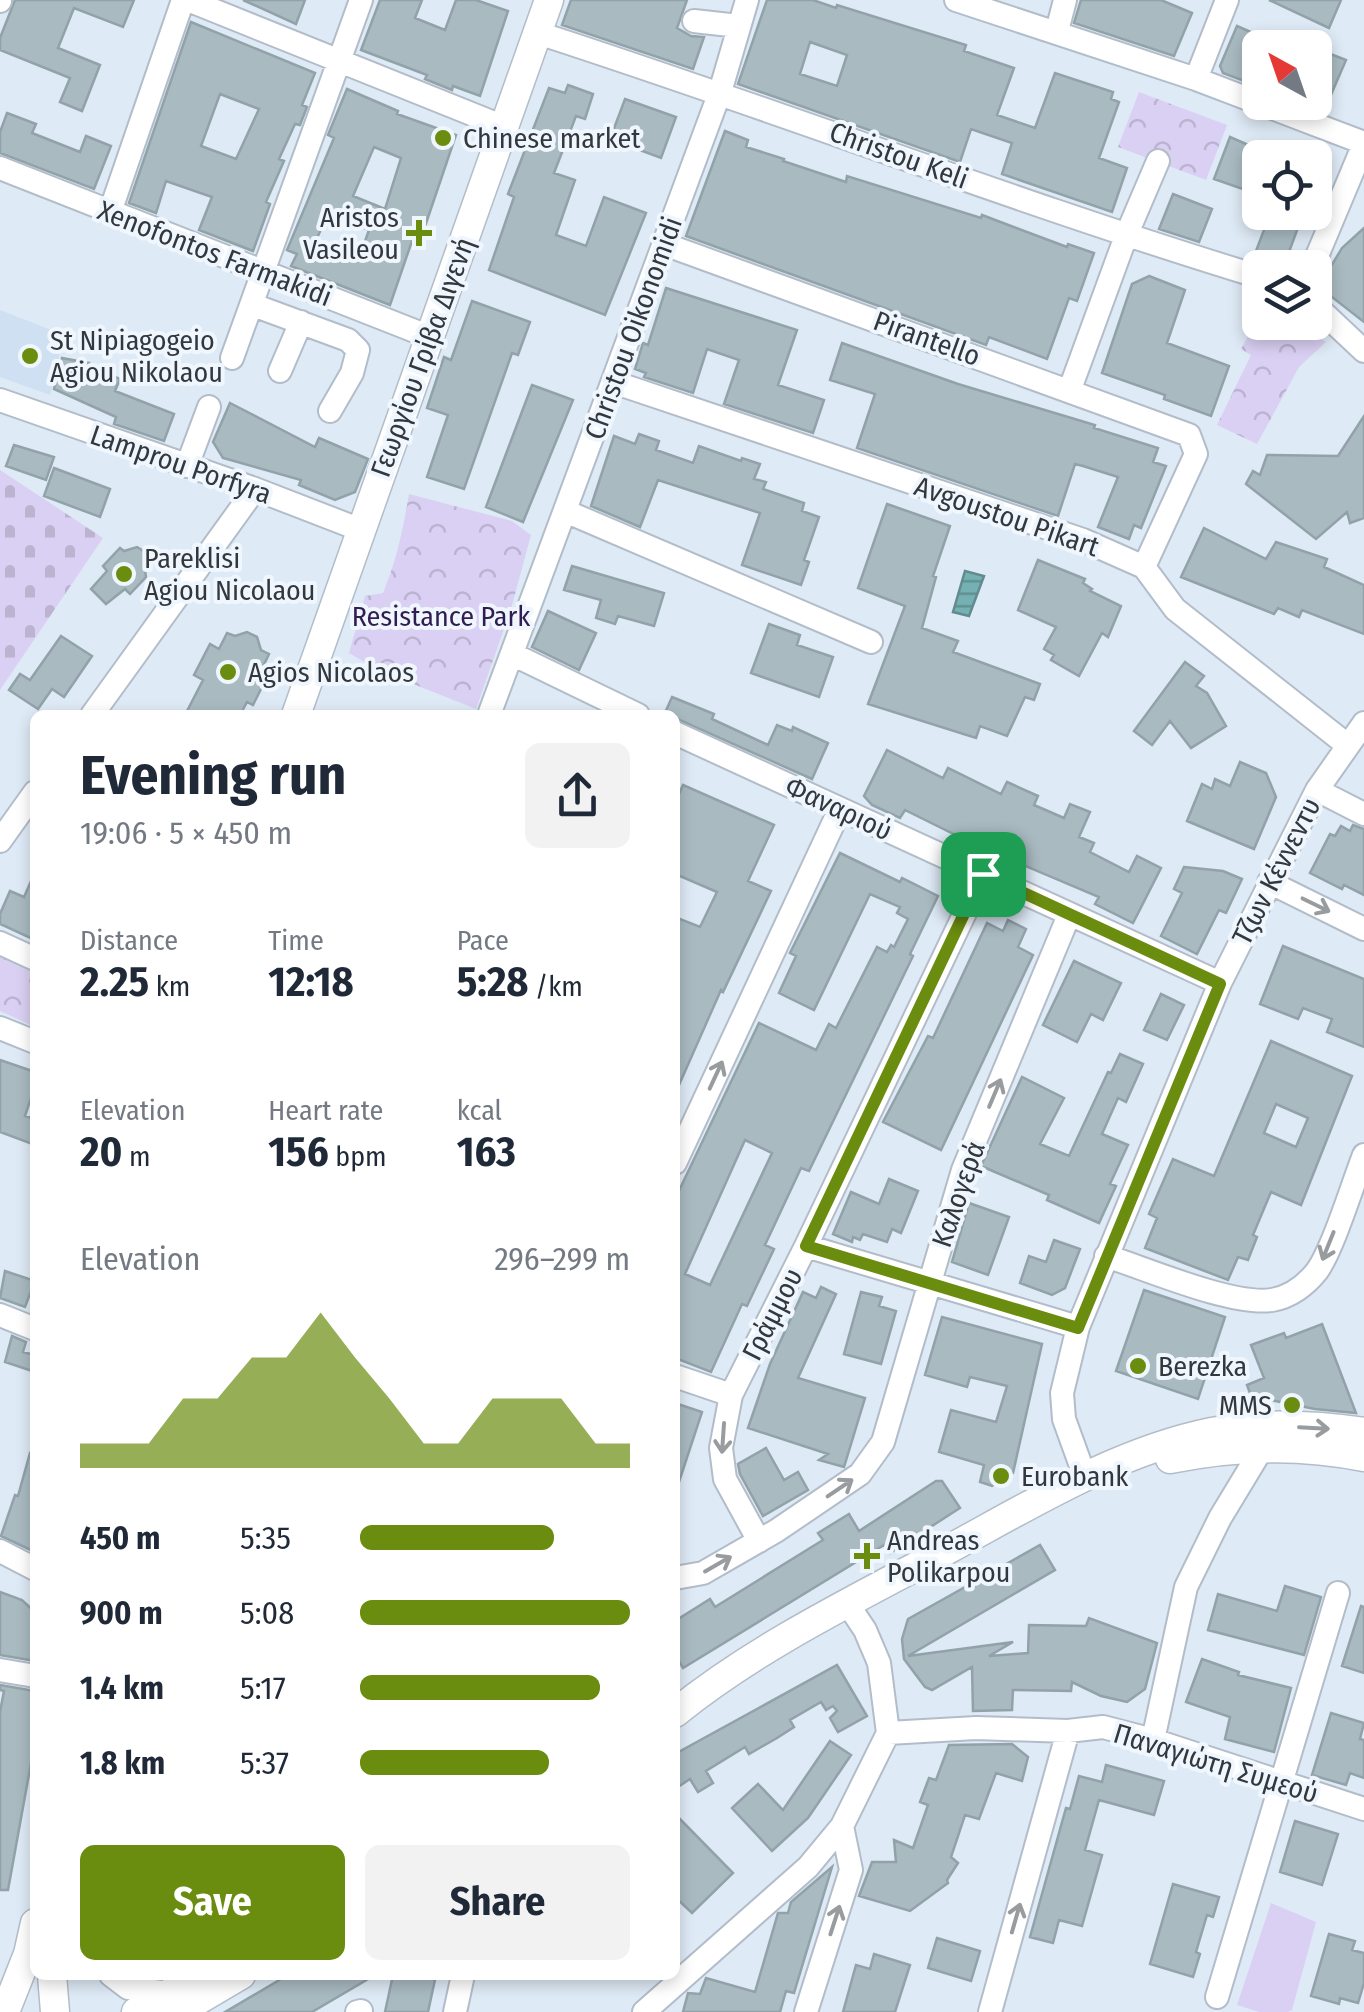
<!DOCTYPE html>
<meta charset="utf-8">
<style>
:root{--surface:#fff;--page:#f2f2f3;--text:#1f2937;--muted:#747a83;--accent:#6a8c0f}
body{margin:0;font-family:"Fira Sans Condensed",sans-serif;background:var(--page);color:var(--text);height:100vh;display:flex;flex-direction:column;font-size:38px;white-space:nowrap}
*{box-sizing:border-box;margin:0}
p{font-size:32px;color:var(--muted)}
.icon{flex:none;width:55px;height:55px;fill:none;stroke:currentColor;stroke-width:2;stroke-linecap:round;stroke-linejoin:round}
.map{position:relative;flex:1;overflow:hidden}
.side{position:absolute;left:30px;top:710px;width:650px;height:1270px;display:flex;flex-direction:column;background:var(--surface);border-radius:15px;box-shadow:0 5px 15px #0003}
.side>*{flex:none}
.needle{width:65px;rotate:320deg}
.tools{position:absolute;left:1242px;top:30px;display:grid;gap:20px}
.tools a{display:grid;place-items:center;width:90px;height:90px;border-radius:15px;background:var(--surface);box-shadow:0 5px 15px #0003;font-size:50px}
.pin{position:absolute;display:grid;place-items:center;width:85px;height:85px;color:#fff;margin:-42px;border-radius:20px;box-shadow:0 5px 15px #0006}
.round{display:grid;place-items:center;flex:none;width:105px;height:105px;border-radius:15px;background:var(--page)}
.head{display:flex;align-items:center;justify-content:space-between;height:170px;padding:0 50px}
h1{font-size:55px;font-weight:700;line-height:75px}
.metrics{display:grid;grid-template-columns:repeat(3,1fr);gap:15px;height:170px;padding:10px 50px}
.metrics div{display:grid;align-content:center}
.metrics b{font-size:42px;font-weight:700}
.metrics small{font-size:28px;font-weight:400}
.metrics p{font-size:28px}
.chart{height:280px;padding:20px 50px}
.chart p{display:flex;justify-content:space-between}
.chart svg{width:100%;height:180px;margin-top:10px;fill:var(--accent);opacity:.7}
.button{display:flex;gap:20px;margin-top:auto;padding:20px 50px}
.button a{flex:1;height:115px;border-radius:15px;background:var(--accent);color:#fff;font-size:40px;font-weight:700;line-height:115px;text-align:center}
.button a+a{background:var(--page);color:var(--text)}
ul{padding:0 50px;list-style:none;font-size:32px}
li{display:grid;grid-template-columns:160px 120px 1fr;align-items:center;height:75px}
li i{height:25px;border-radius:12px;background:var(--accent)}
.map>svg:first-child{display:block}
</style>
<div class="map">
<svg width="1364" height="2012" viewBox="0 0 1364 2012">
<defs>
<pattern id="cemetery-stones" width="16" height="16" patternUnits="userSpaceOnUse" patternTransform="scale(2.5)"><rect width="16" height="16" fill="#dad0f3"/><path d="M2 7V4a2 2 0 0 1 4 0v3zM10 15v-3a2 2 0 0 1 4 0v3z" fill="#bcb3d1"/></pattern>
<pattern id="park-crowns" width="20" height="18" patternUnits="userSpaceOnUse" patternTransform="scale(2.5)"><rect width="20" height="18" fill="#dad0f3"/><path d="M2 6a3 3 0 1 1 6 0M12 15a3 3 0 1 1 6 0" fill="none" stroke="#bcb3d1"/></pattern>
<pattern id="water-rules" width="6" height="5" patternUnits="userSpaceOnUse" patternTransform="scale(2.5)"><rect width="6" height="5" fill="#75b0b2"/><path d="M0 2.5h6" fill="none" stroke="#619092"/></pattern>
</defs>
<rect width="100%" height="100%" fill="#deeaf6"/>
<path fill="#cee0f2" d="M0,310l64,25 -14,60 -50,-18z"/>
<path fill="#dad0f3" d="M1271,1903l45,19 -24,88 -4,2h-29l-22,-7z"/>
<path fill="url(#cemetery-stones)" d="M0,470l103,68 -103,152z"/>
<path fill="url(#park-crowns)" d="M1139,92l88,33 -21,55 -88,-33z
M1260,315v7l38,1 28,19 -27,25 -42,77 -40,-19 34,-70 -10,-6z
M409,494l103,27 19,14 -20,74 -35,100 -98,-39 -29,-17 16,-57 18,-3c14,-34 20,-64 26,-99z
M0,953l35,15v59l-35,-16z"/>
<path fill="url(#water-rules)" stroke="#618c8f" stroke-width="2.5" d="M965,571l19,5 -15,40 -16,-4z"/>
<path fill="#a9bac1" stroke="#92a2a9" stroke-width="2.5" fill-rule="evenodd" d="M15,0h119l-11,27 -49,-19 -16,40 42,17 -18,46 -22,-9 10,-24 -70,-28v-12z
M243,0h62l-9,24z
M380,0h42l-7,18 30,12 11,-30h20l32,11 -28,85 -27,-10 -1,4 -27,-11 2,-4 -66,-25z
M571,0h116l-10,28 14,8 13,1 -11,32 -131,-44z
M767,0h46l23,8 1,-3 129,40 -2,6 50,17 -17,47 38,13 20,-55 58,19 -2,7 8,3 -20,56 28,10 -15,44 -110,-38 10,-31 -41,-14 -11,33 -222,-78zM810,42l37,13 -10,31 -37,-12z
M1081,0h80l31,13 -18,43 -100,-33z
M1269,0h72l-12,28z
M191,22l124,51 -13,32 5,2 -7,18 -5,-1 -16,35 5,2 -18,41 4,2 -17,47 -54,-21 13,-33 -46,-16 -10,32 -27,-10zM220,94l39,15 -23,50 -35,-13z
M1237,26l23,10v51l-37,-14 -3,-7z
M1315,48l31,12 -19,44 -12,-5z
M568,85l25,9 -8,25 -9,-3 -22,57 21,7 -19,55 30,11 18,-49 42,16 -41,102 -116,-45 25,-73 -6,-3 41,-106 16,5z
M347,89l51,22 -1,3 59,21 -37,109 -7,-3 -22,64 -99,-39 6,-12 -10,-4 47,-112 -6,-3zM374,147l27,11 -16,51 -32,-13zM328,213l41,17 -11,31 -43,-18z
M625,99l51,18 -15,41 -51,-19z
M7,113l29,11 -4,9 48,19 6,-16 25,10 -17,43 -94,-36v-21z
M725,131l23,9 -2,7 38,12 -1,2 63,21 1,-6 134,42 1,-3 85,32 1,-3 26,9 -17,48 -8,-3 -22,61 -58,-22 -3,8 -300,-109z
M1230,137l30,13v45l-46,-16z
M1173,194l39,15 -13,33 -40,-13z
M1270,214l29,11 -16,43h-12l-18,-9z
M1364,228v94l-41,-32 4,-17 15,-25z
M1149,276l36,14 -18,53 62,23 -18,50 -47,-17 1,-4 -63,-22 30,-89z
M666,288l131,42 -19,55 46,15 -11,33 -89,-29 15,-44 -32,-11 -14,44 -49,-16 2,-4 -11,-4 8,-26 5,2z
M472,301l58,21 -12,33 -6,-2 -48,136 -37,-12 21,-62 -21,-7 17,-51 7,3z
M842,343l116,41 137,41 -1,3 64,20 -5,14 13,4 -25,62 -7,-3 -5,14 -31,-12 20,-50 -35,-11 -8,-2 -17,52 -201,-68 18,-54 -45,-14z
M62,358l27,5 -1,3 32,13 -5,12 59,23 -10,27 -50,-17 2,-7 -62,-28z
M532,385l41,15 -50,122 -37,-15z
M230,403l85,44 4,-9 49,21 -13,33 -20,8 -36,-15 2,-5 -78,-22 -10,-16z
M1364,416v102l-14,5 -3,-11 -31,27 -70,-55 7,-13 7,4 7,-20 71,1z
M639,434l20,7 -3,9 37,13 6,-17 42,15 1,-3 18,6 -6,15 12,3 -3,7 41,14 -2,8 17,6 -15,43 5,2 -8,23 -59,-20 18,-52 -102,-33 -18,47 -49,-21 23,-70 21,8z
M14,445l40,12 -8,23 -40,-14z
M54,468l56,21 -10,28 -56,-21z
M887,504l63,22 -17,50 3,1 -14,51 36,13 -5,11 87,32 -6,16 -9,-3 -18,39 -27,-10 -4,12 -108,-34 37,-98 -47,-18z
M1204,528l62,31 10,-17 51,17 -3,8 40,18v49l-62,-24 -3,7 -21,-9 -4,6 -93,-37z
M137,547l10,6 2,7 -5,4 2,13 -16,17 -5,-5 -19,15 -15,-15 16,-18 -4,-5 17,-18 4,3z
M1038,560l47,19 -2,4 9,6 -2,2 31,15 -13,31 -6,-4 -23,43 -28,-16 3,-5 -10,-6 12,-22 -38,-17z
M572,566l92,27 -10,33 -36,-10 -3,8 -19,-6 5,-18 -37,-10z
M548,611l48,22 -17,37 -47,-23z
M769,624l31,11 -3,10 36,12 -14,40 -68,-24z
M247,632l10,5 4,13 8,4 -10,21 7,4 -13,26 -6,-3 -7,13h-55l18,-35 -9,-5 16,-31 9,5 8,-16 8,3z
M61,636l31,20 -28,41 -12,-8 -14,20 -29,-19 11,-16 10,6z
M1185,662l19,14 -8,10 11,7 19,33 -35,22 -21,-27 -18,24 -18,-14z
M672,697l42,17 -2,5 56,26 9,-20 15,6 1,-4 35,16 -16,36 -137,-61v-3h-11z
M887,750l56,28 5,-10 53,26 6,-12 31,14 -4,9 30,13 6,-14 20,8 -11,25 15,6 -4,9 39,20 8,-16 24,12 -28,55 -38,-19 4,-7 -121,-51 -73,-36 -5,8 -28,-13 -8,-9z
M1240,762l26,11 10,24 -22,52 -67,-28 15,-37 10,5 3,-10 15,7z
M683,785l91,40 -26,56 23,10 -48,101 -2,-2 -46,104v-177l25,10 17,-35 -42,-18v-82l4,2z
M1353,825l11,4v66l-20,-10 -2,4 -32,-16 20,-39 5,2 6,-10 9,5z
M840,853l60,29 2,-4 36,18 -28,58 3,2 -104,215 -8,-3 -36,77 9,4 -27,57 -5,-2 -31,68 -36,-14v-159l84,-176 57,27 13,-26 7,4 41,-81 10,5 4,-7 3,2 14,-28 -11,-6 3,-6 -30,-13 -56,116 -35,-17 17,-37 -6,-3zM745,1140l27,13 -62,132 -25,-11z
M1184,867l39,4 19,8 -16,34 -7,-3 -22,44 -36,-18 21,-43 -8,-4z
M35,872v68l-35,-16v-10l10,-23 14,6z
M1008,920l18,9 -8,18 15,8 -92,195 -58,-28 45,-86 5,2 54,-115 16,8z
M1283,946l81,33v68l-37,-15 5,-13 -29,-11 -5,11 -38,-15z
M1074,961l47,22 -18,37 -12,-6 -14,28 -34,-17z
M1161,994l23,11 -17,35 -23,-10z
M1271,1041l81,35 -51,129 -30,-13 -18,43 4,2 -9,23 -10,-3 -10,23 -83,-32 12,-30 -8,-4 24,-55 41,17zM1276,1104l32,14 -12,29 -32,-14z
M1120,1054l23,10 -17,38 -8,-4 -16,36 26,11 -18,39 6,2 -17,37 -52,-23 2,-5 -68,-29 41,-89 42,21 -24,46 29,12 39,-84 3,1z
M0,1060l35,12v14l-10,30 10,3v26l-35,-13z
M889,1179l29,12 -17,42 -9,-4 -5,13 -24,-8 -3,6 -7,-3 -1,5 -19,-8 18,-42 28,12z
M969,1203l40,14 -21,58 -36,-13z
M1054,1240l26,9 -15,39 -13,7 -32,-12 9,-27 17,6z
M5,1271l30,10 -10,26 -25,-9z
M821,1287l15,7 -38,84 67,20 -21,69 -25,-7 9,-6 -80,-26 22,-64 33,-72 13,6z
M1144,1290l81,27 -27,82 -82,-28z
M861,1292l21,5 -3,9 17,5 -15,53 -37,-10z
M942,1317l100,27 -29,129 -21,13 -12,-4 4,-17 -45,-13 12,-42 45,12 11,-36 -37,-9 -3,10 -42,-12z
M1322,1324l34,89 -41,-4 -64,-13 -4,-11 17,-7 -13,-33 33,-12 2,5z
M12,1336l14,6 -3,10 12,3v17l-30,-10z
M675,1403l27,9 -24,73 -3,-1z
M766,1448l18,32 14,-8 10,18 -45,26 -23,-42 -2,-10z
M30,1453l5,1v98l-34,-16 14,-41 3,1z
M936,1481h6l18,27 -70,45 -6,-8 -201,123 -8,-14v-33l35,-22 5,8 108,-67 -5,-7 31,-19 10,17z
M1040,1545l15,25 -147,86 105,-14 -24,14 39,-3 1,-28 57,1 3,-8 68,25 -12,46 -18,13 -26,-6 -29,-14 -1,9 -58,-1 -1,20 -39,1 -1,-44 -40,23 -7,-3 -21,-28 -2,-20 6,-20z
M1285,1586l36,11 -17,58 -96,-25 10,-36 59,17z
M0,1592l22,8 13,12v49l-35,-6z
M1361,1606l3,1v66l-22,-7z
M1202,1659l37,13 -1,3 53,13 -17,64 -49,-13 5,-22 -44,-15z
M837,1665l30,51 -29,16 -8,-14 7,-7 -4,-5 -7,4 -5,-8 -31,18 4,7 -17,11 -28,16 -4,-7 -39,24 7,12 -15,9 -8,-13 -15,10v-35z
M0,1685l35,6v50l-27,149h-8v-178l4,-21 -4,-1z
M1331,1713l33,10 -4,16 4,1v38l-14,-5 -4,12 -34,-10z
M830,1741l21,14 -43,63 -36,33 -40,-43 26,-24 25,26z
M1012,1744l16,13 -6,24 -26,-8 -17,46 -14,-4 -14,42 7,6 -11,17 1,3 -38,28 -51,-15 13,-34h24l-2,-22 19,8 15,-43 -8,-3 9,-24 7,2 13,-35z
M1106,1765l58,16 -10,34 -55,-15 -14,50 17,5 -20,71 -23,-6 -6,23 -23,-6 36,-129 4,1 9,-33 23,6z
M675,1814l58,59 -41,40 -17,-16z
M1295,1821l43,13 -16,51 -42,-13z
M832,1867l-38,126 -8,-2 -6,21h-97l5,-19 12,1 6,-16 49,14 23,-79h10l3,-11z
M1173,1884l46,13 -6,20 -6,-2 -11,37 4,2 -7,23 -43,-13z
M1329,1934l26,7 -3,9 12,3v30l-6,20 -18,-5 -1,6 -28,-8z
M937,1938l43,13 -9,30 -43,-13z
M874,1954l36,11 -15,47h-52l13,-47 14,4z
M288,1975h87l-63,37h-87z
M393,1975h43l-8,37h-43z"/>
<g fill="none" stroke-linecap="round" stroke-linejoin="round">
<defs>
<path id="minor" d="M188,0l316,127
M956,0l240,79 168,64
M0,1v-1
M694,21l45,5
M1057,31l8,-31
M538,33c242,78 479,170 722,244
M1196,79l31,-79
M0,168l430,169
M110,212l73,-212
M664,244l525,191 7,19 -52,113
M1312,268l52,-124
M253,305l95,35 10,10 -6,23 -22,38
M1315,305l49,46
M232,358l129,-358
M280,371l21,-49
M613,382l470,158 61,27 31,42 171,135
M1070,389l56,-153 32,-75
M0,400l255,89 106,41
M187,466l22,-59
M565,511l306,131
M512,654l126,61
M92,715l163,-226
M489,715l231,-623 27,-92
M675,733l545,250
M1317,790l47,24
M0,841l35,-49
M1269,882l95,47
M0,943l35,16
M0,1028l35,14
M675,1163l165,-354
M806,1246l272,81
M1106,1256c41,13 126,50 166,44 18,-3 34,-15 45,-29 16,-22 36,-88 47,-116
M0,1315l35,14
M675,1376l56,19
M1085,1477l-21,-58 -2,-26 16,-66 142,-344 97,-193 47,-67
M759,1541l-34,-62 -4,-31 10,-53 75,-149 177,-371
M0,1551l35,18
M675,1578l28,-5 73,-42 84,-57 23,-32 80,-272 106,-255
M0,1670l35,6
M888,1733l88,-5 92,3 35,-4 50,13 211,69
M1153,1740l33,-153 34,-69 43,-71
M111,1975l17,13 42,5
M1217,1997l121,-404
M357,2012l4,-1
M455,2012l8,-37
M644,2012l164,-145 34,-41 46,-93 -9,-70 -14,-33 -18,-27
M806,2012l45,-142 -9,-44
M990,2012l78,-281"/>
<path id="major" d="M296,715l253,-715
M1170,1459c64,-13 130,-15 194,-2
M675,1713c83,-67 181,-114 274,-164 83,-45 169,-98 263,-117 49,-10 103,-7 152,0
M52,1975l3,37
M5,2012l23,-58 7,-31
M136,2012l65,-37
M178,2012l63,-37"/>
</defs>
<use href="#minor" stroke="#b2bdc9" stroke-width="26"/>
<use href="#major" stroke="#b2bdc9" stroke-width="31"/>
<use href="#minor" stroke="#fff" stroke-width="22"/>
<use href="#major" stroke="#fff" stroke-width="28"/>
</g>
<defs><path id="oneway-shaft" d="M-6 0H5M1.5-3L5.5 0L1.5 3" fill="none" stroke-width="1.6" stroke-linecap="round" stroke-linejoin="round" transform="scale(2.5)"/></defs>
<g stroke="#999c9e">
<use href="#oneway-shaft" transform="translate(1316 905) rotate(26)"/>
<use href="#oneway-shaft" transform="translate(716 1075) rotate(-65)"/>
<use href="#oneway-shaft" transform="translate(995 1093) rotate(-67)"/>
<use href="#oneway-shaft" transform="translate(1328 1246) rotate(112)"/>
<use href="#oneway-shaft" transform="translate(1314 1428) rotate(3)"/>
<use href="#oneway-shaft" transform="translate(723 1438) rotate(94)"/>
<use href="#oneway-shaft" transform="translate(840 1488) rotate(-34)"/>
<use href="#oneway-shaft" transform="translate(718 1564) rotate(-30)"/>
<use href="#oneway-shaft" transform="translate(1016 1918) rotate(-74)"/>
<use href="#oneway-shaft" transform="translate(835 1920) rotate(-72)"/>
</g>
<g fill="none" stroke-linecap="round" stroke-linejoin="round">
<defs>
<path id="route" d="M983,874l237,110 -142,344 -272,-82z"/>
</defs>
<use href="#route" stroke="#fff" stroke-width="20"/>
<use href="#route" stroke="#6a8c0f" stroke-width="12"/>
</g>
<g fill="#6a8c0f" stroke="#eff6fe" stroke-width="4">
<circle cx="443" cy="138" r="10"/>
<path d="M414 218h10v10h10v10h-10v10h-10v-10h-10v-10h10z"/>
<circle cx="30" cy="356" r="10"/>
<circle cx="124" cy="574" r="10"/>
<circle cx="228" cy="672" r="10"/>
<circle cx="1138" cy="1366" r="10"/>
<circle cx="1292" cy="1405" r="10"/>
<circle cx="1001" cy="1476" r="10"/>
<path d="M862 1541h10v10h10v10h-10v10h-10v-10h-10v-10h10z"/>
</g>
<g text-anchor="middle" stroke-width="8" stroke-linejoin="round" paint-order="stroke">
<g font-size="28" fill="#33383d" stroke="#eff6fe" text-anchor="start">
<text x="463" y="148">Chinese market</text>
<text x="399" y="227" text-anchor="end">Aristos<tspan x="399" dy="32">Vasileou</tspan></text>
<text x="50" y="350">St Nipiagogeio<tspan x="50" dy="32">Agiou Nikolaou</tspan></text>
<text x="144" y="568">Pareklisi<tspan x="144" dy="32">Agiou Nicolaou</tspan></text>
<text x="248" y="682">Agios Nicolaos</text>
<text x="1158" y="1376">Berezka</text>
<text x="1272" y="1415" text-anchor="end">MMS</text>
<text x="1021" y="1486">Eurobank</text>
<text x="887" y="1550">Andreas<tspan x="887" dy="32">Polikarpou</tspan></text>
</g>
<g font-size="28" fill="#33383d" stroke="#eff6fe">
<text transform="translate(899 155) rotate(20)" y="10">Christou Keli</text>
<text transform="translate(215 253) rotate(21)" y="10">Xenofontos Farmakidi</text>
<text transform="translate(633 328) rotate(-70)" y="10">Christou Oikonomidi</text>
<text transform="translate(927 338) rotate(20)" y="10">Pirantello</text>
<text transform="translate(422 357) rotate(-70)" y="10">Γεωργίου Γρίβα Διγενή</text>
<text transform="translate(181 464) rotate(19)" y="10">Lamprou Porfyra</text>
<text transform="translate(1007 516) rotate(19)" y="10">Avgoustou Pikart</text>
<text transform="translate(839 808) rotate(25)" y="10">Φαναριού</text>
<text transform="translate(1276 871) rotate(-63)" y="10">Τζων Κέννεντυ</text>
<text transform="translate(958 1194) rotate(-71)" y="10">Καλογερά</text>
<text transform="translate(772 1314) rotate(-63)" y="10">Γράμμου</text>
<text transform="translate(1216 1763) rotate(17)" y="10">Παναγιώτη Συμεού</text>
</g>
<g font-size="28" fill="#311d51" stroke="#eff6fe">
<text x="441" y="626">Resistance Park</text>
</g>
</g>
</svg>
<div class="tools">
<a><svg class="needle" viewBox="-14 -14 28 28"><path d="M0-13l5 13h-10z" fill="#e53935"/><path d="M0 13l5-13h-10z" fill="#747a83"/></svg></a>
<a><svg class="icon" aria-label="locate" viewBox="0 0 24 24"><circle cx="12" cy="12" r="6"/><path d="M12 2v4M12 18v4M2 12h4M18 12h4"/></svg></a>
<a><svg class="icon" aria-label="layers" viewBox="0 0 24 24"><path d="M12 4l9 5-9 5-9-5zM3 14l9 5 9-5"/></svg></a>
</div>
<div class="pin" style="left:983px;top:874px;background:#1e9e55"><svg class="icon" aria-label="arrive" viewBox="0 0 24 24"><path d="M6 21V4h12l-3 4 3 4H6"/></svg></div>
<section class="side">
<div class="head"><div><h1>Evening run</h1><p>19:06 · 5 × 450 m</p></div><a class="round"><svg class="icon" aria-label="share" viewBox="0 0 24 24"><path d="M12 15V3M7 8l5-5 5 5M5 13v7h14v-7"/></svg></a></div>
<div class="metrics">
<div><p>Distance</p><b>2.25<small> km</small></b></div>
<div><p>Time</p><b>12:18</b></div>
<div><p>Pace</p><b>5:28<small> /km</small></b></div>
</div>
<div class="metrics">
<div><p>Elevation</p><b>20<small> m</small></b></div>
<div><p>Heart rate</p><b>156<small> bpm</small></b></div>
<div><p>kcal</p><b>163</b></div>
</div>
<div class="chart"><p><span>Elevation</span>296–299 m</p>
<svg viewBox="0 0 160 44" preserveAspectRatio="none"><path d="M0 44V38L10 38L20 38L30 27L40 27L50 17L60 17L70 6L80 17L90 27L100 38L110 38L120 27L130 27L140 27L150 38L160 38V44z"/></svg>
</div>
<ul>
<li><b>450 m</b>5:35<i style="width:72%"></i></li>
<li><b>900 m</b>5:08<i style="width:100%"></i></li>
<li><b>1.4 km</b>5:17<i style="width:89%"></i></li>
<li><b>1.8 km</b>5:37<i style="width:70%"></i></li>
</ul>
<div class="button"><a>Save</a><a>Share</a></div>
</section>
</div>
